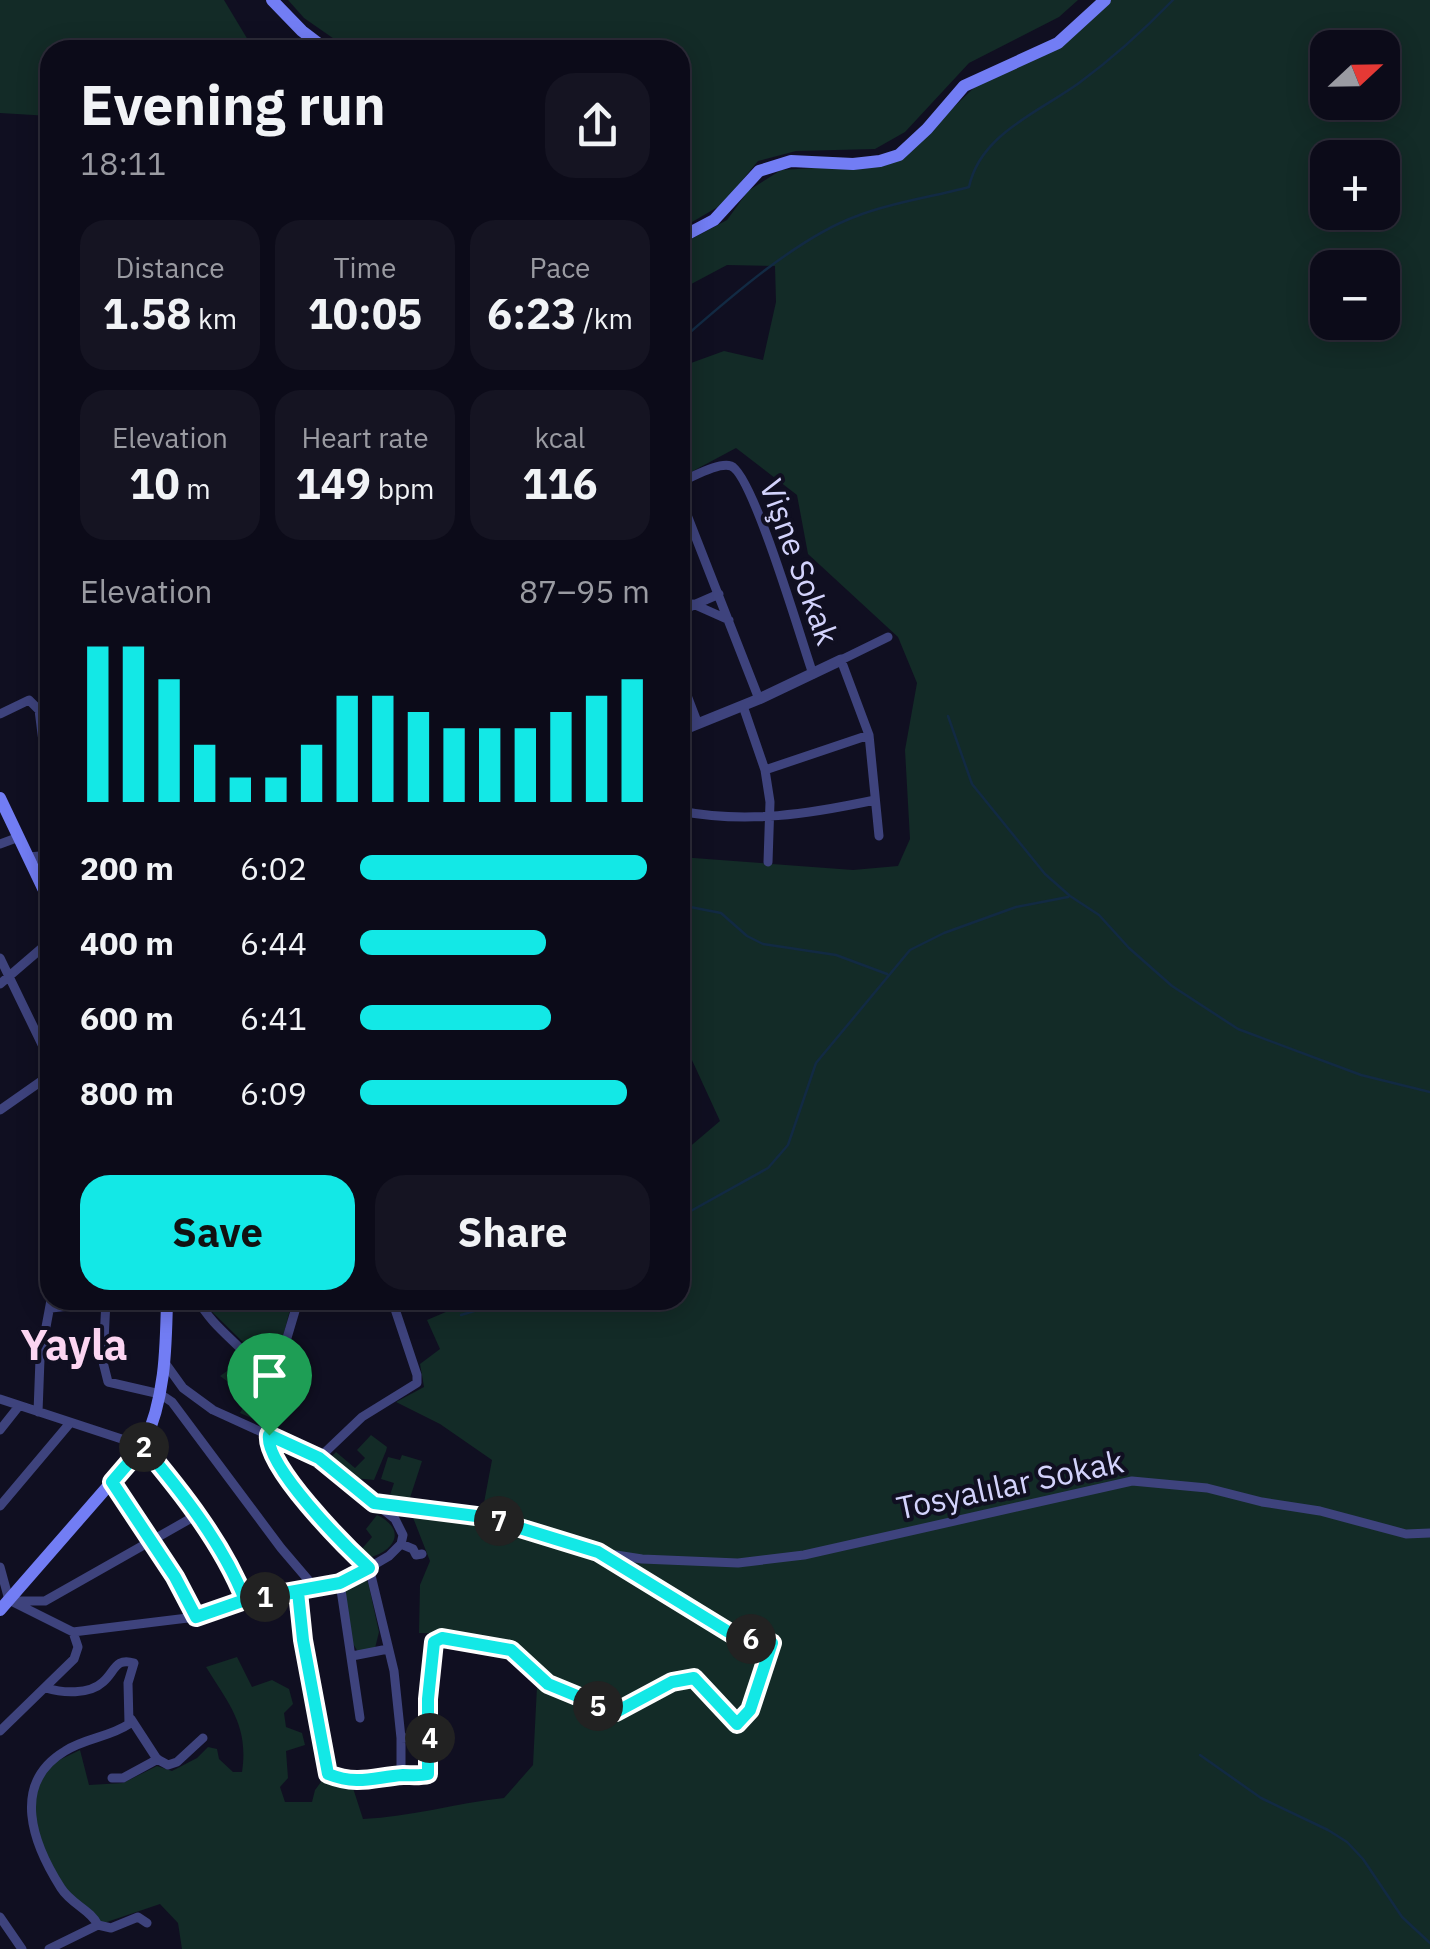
<!DOCTYPE html>
<meta charset="utf-8">
<style>
:root{--surface:#0c0b19;--page:#151422;--text:#f1f3f6;--muted:#9a9ba2;--line:#2c2b38;--accent:#13e8e6}
body{margin:0;font-family:"IBM Plex Sans",sans-serif;background:var(--page);color:var(--text);height:100vh;display:flex;flex-direction:column;font-size:38px;white-space:nowrap}
*{box-sizing:border-box;margin:0}
p{font-size:32px;color:var(--muted)}
.icon{flex:none;width:55px;height:55px;fill:none;stroke:currentColor;stroke-width:2;stroke-linecap:round;stroke-linejoin:round}
.map{position:relative;flex:1;overflow:hidden}
.panel{position:absolute;left:40px;top:40px;width:650px;height:1270px;display:flex;flex-direction:column;background:var(--surface);border-radius:30px;box-shadow:0 5px 25px #0003,0 0 0 2px var(--line)}
.panel>*{flex:none}
.needle{width:65px;rotate:68deg}
.buttons{position:absolute;left:1310px;top:30px;display:grid;gap:20px}
.buttons a{display:grid;place-items:center;width:90px;height:90px;border-radius:20px;background:var(--surface);box-shadow:0 5px 25px #0003,0 0 0 2px var(--line);font-size:50px}
.pin{position:absolute;display:grid;place-items:center;width:85px;height:85px;color:#fff;margin:-102px -42px;border-radius:50% 50% 50% 0;rotate:-45deg;box-shadow:0 0 10px #0007}
.pin .icon{rotate:45deg}
.km{position:absolute;width:50px;height:50px;margin:-25px;border-radius:50%;background:#222;color:#fff;font-size:28px;line-height:50px;text-align:center}
.round{display:grid;place-items:center;flex:none;width:105px;height:105px;border-radius:30px;background:var(--page)}
.overview{display:flex;align-items:center;justify-content:space-between;height:170px;padding:0 40px}
h1{font-size:55px;font-weight:700;line-height:75px}
.metrics{display:grid;grid-template-columns:repeat(3,1fr);gap:15px;height:170px;padding:10px 40px}
.metrics div{display:grid;align-content:center;border-radius:25px;background:var(--page);text-align:center}
.metrics b{font-size:42px;font-weight:700}
.metrics small{font-size:28px;font-weight:400}
.metrics p{font-size:28px}
.chart{height:280px;padding:20px 40px}
.chart p{display:flex;justify-content:space-between}
.chart svg{width:100%;height:180px;margin-top:10px;stroke:var(--accent);stroke-width:6}
.primary-button{display:flex;gap:20px;margin-top:auto;padding:20px 40px}
.primary-button a{flex:1;height:115px;border-radius:30px;background:var(--accent);color:#111;font-size:40px;font-weight:700;line-height:115px;text-align:center}
.primary-button a+a{background:var(--page);color:var(--text)}
ul{padding:0 40px;list-style:none;font-size:32px}
li{display:grid;grid-template-columns:160px 120px 1fr;align-items:center;height:75px}
li i{height:25px;border-radius:12px;background:var(--accent)}
.map>svg:first-child{display:block}
</style>
<div class="map">
<svg width="1430" height="1949" viewBox="0 0 1430 1949">
<rect width="100%" height="100%" fill="#100f21"/>
<path fill="#132b27" fill-rule="evenodd" d="M0,0h224l30,50h-204v66l-50,-3z
M288,0h790l-19,17 -90,46 -64,69 -30,17 -79,2 -38,10 -35,43 -43,25v-179h-330l-46,-32z
M1110,0h320v1949h-1248l-4,-26 -18,-19 -62,21 -38,-38 -29,-68 6,-38 14,-17 29,-14 9,35 34,-2 34,-17 15,5 25,-13 11,-11 9,2 2,10 14,13h9c7,-46 -13,-68 -36,-105l31,-10 15,30 20,-7 17,9 4,15 -9,9 2,14 16,6 3,12 -19,6 2,27 -8,9 5,15h27l3,-12 9,-12 28,7 11,34c47,-2 94,-16 141,-21l29,-33 5,-98c-35,-29 -74,-34 -119,-34l1,-48 10,-24 -18,-46 68,7 102,27 133,80 33,16 15,1 2,-10 -32,-12 -152,-85 -98,-31 9,-48 -52,-36 -44,-22 28,-15 -4,-23 20,-15 -13,-29 47,-20h206v-145l40,-34 -40,-87v-177l173,13 45,-4 12,-27 -5,-89 12,-67 -19,-46 -90,-83 -11,-59 -61,-47 -56,30v-111l44,-16 39,9 13,-58 -1,-36 -48,-1 -47,25v-45l47,-25 21,-29 33,-21 98,-6 27,-11 76,-73 89,-42zM1328,48h54v54h-54zM1328,158h54v54h-54zM1328,268h54v54h-54z
M229,1300h58l4,6 -12,46 -3,30h-4l-26,-37 -39,-38z
M244,1359l26,40 -1,23 -4,2 -25,-11 9,-16 -29,-21z
M371,1435l16,12 -1,4 -12,29 -20,-2 -23,-21 5,-5 19,16 10,-10 -8,-8z
M402,1455l20,6 -13,40 -19,-6 4,-12 -13,-4 7,-22 12,3z
M377,1515c31,15 17,37 -9,43l-8,-7 12,-14 -6,-8z
M364,1579l4,3 11,50 -4,16 -17,4 -6,-10 -7,-50 2,-4z"/>
<g fill="none" stroke-linecap="round" stroke-linejoin="round">
<path stroke="#122a43" stroke-width="2.5" d="M680,341c47,-41 118,-104 177,-125 35,-14 76,-19 112,-29 11,-53 70,-75 110,-104 34,-25 65,-53 94,-83
M948,716l24,68 73,90 25,22 29,19 30,33 43,38 66,43 123,46 69,17
M680,905l41,8 26,23 16,8 73,11 51,19
M680,1217l88,-49 20,-23 28,-82 94,-113 34,-17 72,-26 52,-10
M461,1315l50,-15
M1200,1755l61,43 67,32 19,12 16,17 39,58 28,26"/>
<path stroke="#3e437d" stroke-width="9" d="M680,482c13,-5 38,-20 51,-16 22,8 71,177 82,208
M680,497l79,202
M693,604l36,16
M680,611l39,-17
M680,677l18,47
M743,706l22,64 5,32 -2,60
M0,714l29,-14 10,10 11,87
M765,770l104,-35
M680,811c67,13 129,3 195,-11
M879,836l-10,-101 -28,-75 47,-23
M0,844l19,-7
M0,958l50,103
M0,984l50,-43
M680,1093l6,-6
M0,1110l50,-35
M48,1186l2,90
M106,1300l-3,62 5,20 52,12 12,8 109,146 35,41
M198,1300c17,33 58,53 72,88 11,27 -6,43 0,63l40,58 59,58 25,104 7,67v37c-25,6 -54,12 -75,-4l-23,-131 -5,-48
M51,1308l48,-5 4,-3
M0,1399l143,47 28,33 61,95 13,26
M276,1400l5,-42 14,-47
M38,1412l2,-53 11,-59
M0,1430l19,-24
M319,1458l43,-41 55,-34v-8l-25,-75
M112,1481l63,96 21,40
M374,1503l110,14 114,35 137,84 37,7 -22,67 -13,13 -44,-45 -21,4 -50,29 -7,1 -66,-28 -38,-34 -68,-12 -9,4 -7,57 3,38 -29,1
M0,1506l70,-83
M401,1544l12,5 3,6 6,-1
M603,1553l39,6 96,4 66,-8 328,-74 75,7 55,14 58,9 86,23 24,-1
M0,1567l9,33
M340,1583l20,135
M9,1600l64,32 123,-15 49,-17 71,-11 32,-9 41,-24 12,-12 2,-9 -8,-16 -76,-61 -106,-48 -30,-22 -18,-25
M18,1601h27l150,-85
M352,1656l36,-7
M46,1688c16,5 43,7 57,-6 12,-10 12,-25 31,-19l-6,20 1,41c-19,13 -44,14 -64,27 -55,33 -32,93 -4,137 10,16 30,22 37,37l-49,24
M131,1719l26,40 11,6 9,-3 26,-24
M0,1731l74,-72 4,-12 -5,-15
M401,1775h23l7,-4 -1,-34
M112,1778h11l35,-19
M0,1917l22,32
M98,1925l13,3 27,-11 9,6"/>
<path stroke="#3e437d" stroke-width="11" d="M680,731l79,-32 82,-39
M29,858l21,-2"/>
<path stroke="#727df4" stroke-width="12" d="M272,0l30,31 25,19
M680,238l34,-18 45,-49 32,-10 62,3 27,-3 19,-6 28,-26 37,-43 94,-43 47,-43
M0,798l50,105
M0,1610l143,-164c22,-46 23,-96 24,-146"/>
</g>
<g fill="none" stroke-linecap="round" stroke-linejoin="round">
<defs>
<path id="route" d="M269,1435c-5,30 76,111 100,133l-29,15 -95,17 -49,17 -21,-40 -63,-95 31,-36c38,45 80,98 102,154l53,-8 5,48 25,134c31,12 46,3 75,1 9,0 17,1 25,-1v-75l6,-57 8,-4 69,12 37,34 68,28 56,-30 22,-4 43,46 13,-14 22,-67 -37,-7 -137,-84 -114,-35 -110,-14 -55,-45 -50,-23"/>
</defs>
<use href="#route" stroke="#fff" stroke-width="20"/>
<use href="#route" stroke="#13e8e6" stroke-width="12"/>
</g>
<g text-anchor="middle" stroke-width="8" stroke-linejoin="round" paint-order="stroke">
<g font-size="32" fill="#d3d3fc" stroke="#100f21">
<text transform="translate(799 562) rotate(70)" y="11">Vişne Sokak</text>
<text transform="translate(1010 1485) rotate(-12)" y="11">Tosyalılar Sokak</text>
</g>
<g font-size="42" font-weight="bold" fill="#fcd5f2" stroke="#100f21">
<text x="74" y="1360">Yayla</text>
</g>
</g>
</svg>
<div class="buttons">
<a><svg class="needle" viewBox="-14 -14 28 28"><path d="M0-13l5 13h-10z" fill="#e53935"/><path d="M0 13l5-13h-10z" fill="#9a9ba2"/></svg></a>
<a>+</a>
<a>−</a>
</div>
<div class="pin" style="left:269px;top:1435px;background:#1e9e55"><svg class="icon" aria-label="arrive" viewBox="0 0 24 24"><path d="M6 21V4h12l-3 4 3 4H6"/></svg></div>
<b class="km" style="left:265px;top:1597px">1</b>
<b class="km" style="left:144px;top:1447px">2</b>
<b class="km" style="left:430px;top:1738px">4</b>
<b class="km" style="left:598px;top:1706px">5</b>
<b class="km" style="left:751px;top:1639px">6</b>
<b class="km" style="left:499px;top:1521px">7</b>
<section class="panel">
<div class="overview"><div><h1>Evening run</h1><p>18:11</p></div><a class="round"><svg class="icon" aria-label="share" viewBox="0 0 24 24"><path d="M12 15V3M7 8l5-5 5 5M5 13v7h14v-7"/></svg></a></div>
<div class="metrics">
<div><p>Distance</p><b>1.58<small> km</small></b></div>
<div><p>Time</p><b>10:05</b></div>
<div><p>Pace</p><b>6:23<small> /km</small></b></div>
</div>
<div class="metrics">
<div><p>Elevation</p><b>10<small> m</small></b></div>
<div><p>Heart rate</p><b>149<small> bpm</small></b></div>
<div><p>kcal</p><b>116</b></div>
</div>
<div class="chart"><p><span>Elevation</span>87–95 m</p>
<svg viewBox="0 0 160 44" preserveAspectRatio="none"><path d="M5 44V6M15 44V6M25 44V14M35 44V30M45 44V38M55 44V38M65 44V30M75 44V18M85 44V18M95 44V22M105 44V26M115 44V26M125 44V26M135 44V22M145 44V18M155 44V14"/></svg>
</div>
<ul>
<li><b>200 m</b>6:02<i style="width:99%"></i></li>
<li><b>400 m</b>6:44<i style="width:64%"></i></li>
<li><b>600 m</b>6:41<i style="width:66%"></i></li>
<li><b>800 m</b>6:09<i style="width:92%"></i></li>
</ul>
<div class="primary-button"><a>Save</a><a>Share</a></div>
</section>
</div>
